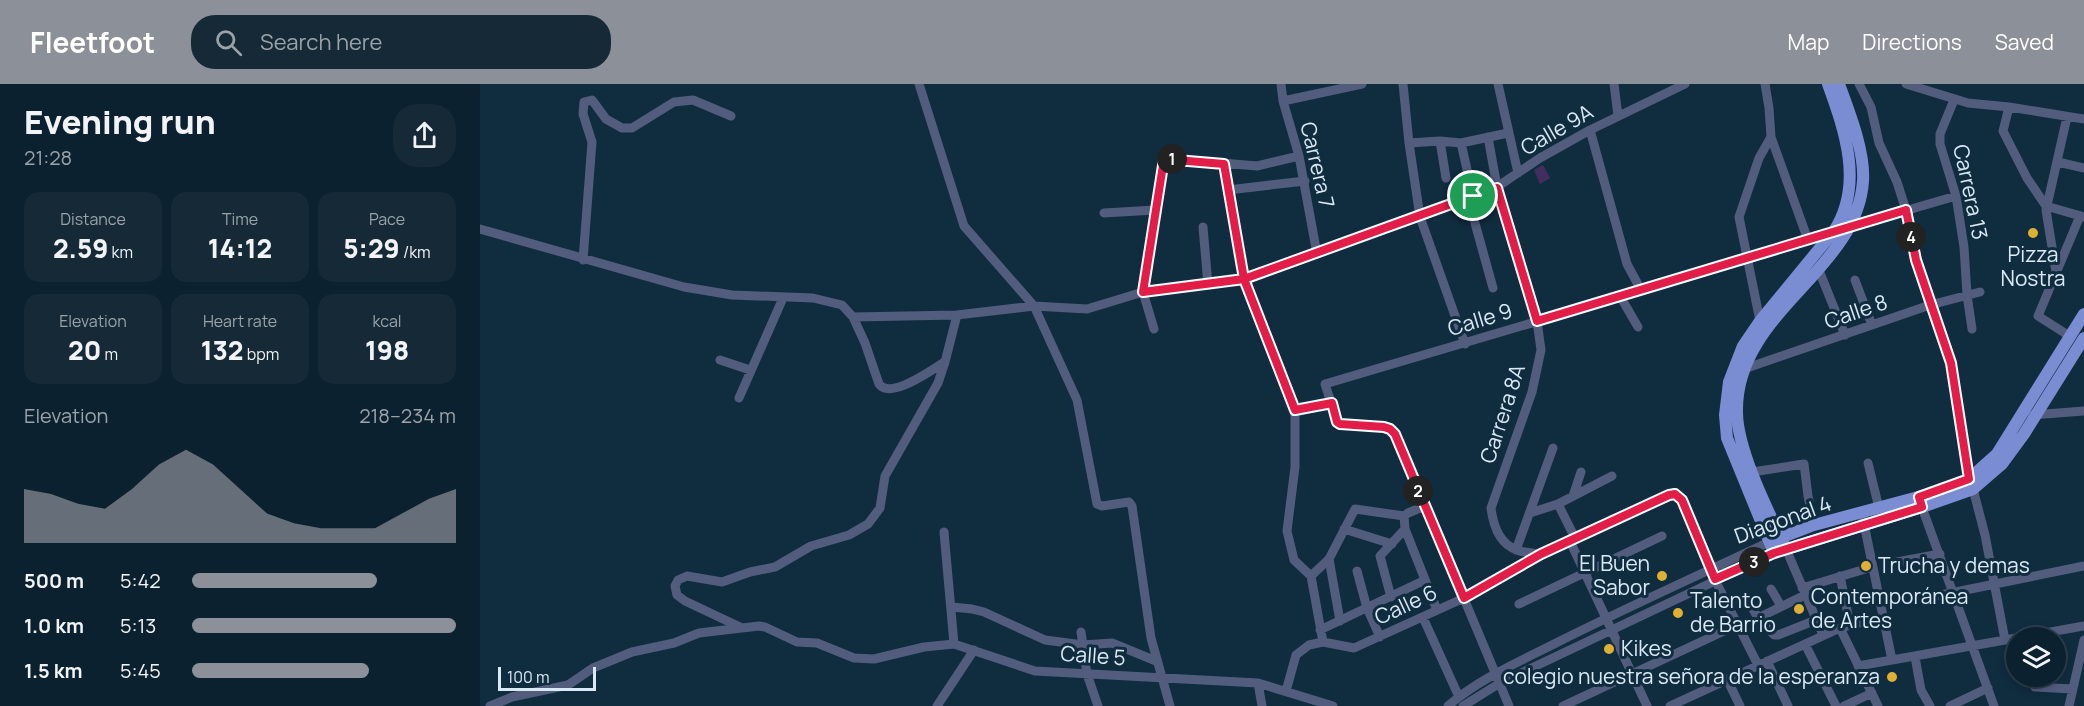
<!DOCTYPE html>
<meta charset="utf-8">
<style>
:root{--surface:#0c212f;--page:#152937;--text:#f1f3f6;--muted:#9aa3aa;--line:#2c3e4b;--accent:#8c9099}
body{margin:0;font-family:Manrope,sans-serif;background:var(--page);color:var(--text);height:100vh;display:flex;flex-direction:column;font-size:22px;white-space:nowrap}
*{box-sizing:border-box;margin:0}
p{font-size:20px;color:var(--muted)}
.icon{flex:none;width:33px;height:33px;fill:none;stroke:currentColor;stroke-width:2;stroke-linecap:round;stroke-linejoin:round}
.map{position:relative;flex:1;overflow:hidden}
.drawer{display:flex;flex-direction:column;background:var(--surface);width:480px}
.drawer>*{flex:none}
.buttons{position:absolute;left:1526px;top:543px;display:grid;gap:12px}
.buttons a{display:grid;place-items:center;width:60px;height:60px;border-radius:50%;background:var(--surface);box-shadow:0 3px 9px #0003,0 0 0 2px var(--line);font-size:30px}
.scale{position:absolute;left:18px;bottom:15px;width:98px;box-sizing:border-box;padding-left:6px;border:3px solid #d9e9f5;border-top:0;font-size:16px;line-height:21px;white-space:nowrap;color:#d9e9f5;-webkit-text-stroke:4px #102c3f;paint-order:stroke}
.pin{position:absolute;display:grid;place-items:center;width:51px;height:51px;color:#fff;margin:-26px;border:3px solid #fff;border-radius:50%;box-shadow:0 2px 6px #0007}
.km{position:absolute;width:30px;height:30px;margin:-15px;border-radius:50%;background:#222;color:#fff;font-size:16px;line-height:30px;text-align:center}
.round{display:grid;place-items:center;flex:none;width:63px;height:63px;border-radius:24px;background:var(--page)}
.head{display:flex;align-items:center;justify-content:space-between;height:102px;padding:0 24px}
h1{font-size:33px;font-weight:800;line-height:45px}
.figures{display:grid;grid-template-columns:repeat(3,1fr);gap:9px;height:102px;padding:6px 24px}
.figures div{display:grid;align-content:center;border-radius:15px;background:var(--page);text-align:center}
.figures b{font-size:26px;font-weight:800}
.figures small{font-size:16px;font-weight:400}
.figures p{font-size:16px}
.chart{height:168px;padding:12px 24px}
.chart p{display:flex;justify-content:space-between}
.chart svg{width:100%;height:108px;margin-top:6px;fill:var(--accent);opacity:.7}
ul{padding:0 24px;list-style:none;font-size:20px}
li{display:grid;grid-template-columns:96px 72px 1fr;align-items:center;height:45px}
li i{height:15px;border-radius:8px;background:var(--accent)}
header{display:flex;align-items:center;gap:36px;box-sizing:border-box;height:84px;padding:0 30px;background:var(--accent);color:#fff}
header strong{font-size:28px}
nav{display:flex;gap:33px;margin-inline-start:auto;font-size:21px}
.search{width:420px;height:54px;background:var(--page);display:flex;align-items:center;gap:15px;box-sizing:border-box;padding:0 21px;border-radius:24px;color:var(--muted);font-size:22px}
main{display:flex;flex:1;min-height:0}
.map>svg:first-child{display:block}
</style>
<header>
<strong>Fleetfoot</strong>
<div class="search"><svg class="icon" aria-label="search" viewBox="0 0 24 24"><circle cx="10" cy="10" r="6"/><path d="M15 15l6 6"/></svg>Search here</div>
<nav><a>Map</a><a>Directions</a><a>Saved</a></nav>
</header>
<main>
<section class="drawer">
<div class="head"><div><h1>Evening run</h1><p>21:28</p></div><a class="round"><svg class="icon" aria-label="share" viewBox="0 0 24 24"><path d="M12 15V3M7 8l5-5 5 5M5 13v7h14v-7"/></svg></a></div>
<div class="figures">
<div><p>Distance</p><b>2.59<small> km</small></b></div>
<div><p>Time</p><b>14:12</b></div>
<div><p>Pace</p><b>5:29<small> /km</small></b></div>
</div>
<div class="figures">
<div><p>Elevation</p><b>20<small> m</small></b></div>
<div><p>Heart rate</p><b>132<small> bpm</small></b></div>
<div><p>kcal</p><b>198</b></div>
</div>
<div class="chart"><p><span>Elevation</span>218–234 m</p>
<svg viewBox="0 0 160 44" preserveAspectRatio="none"><path d="M0 44V22L10 24L20 28L30 30L40 22L50 12L60 6L70 12L80 22L90 32L100 36L110 38L120 38L130 38L140 32L150 26L160 22V44z"/></svg>
</div>
<ul>
<li><b>500 m</b>5:42<i style="width:70%"></i></li>
<li><b>1.0 km</b>5:13<i style="width:100%"></i></li>
<li><b>1.5 km</b>5:45<i style="width:67%"></i></li>
</ul>
</section>
<div class="map">
<svg width="1604" height="622" viewBox="0 0 1604 622">
<defs>
<pattern id="park-tufts" width="24" height="20" patternUnits="userSpaceOnUse" patternTransform="scale(1.5)"><rect width="24" height="20" fill="#432d5f"/><path d="M3 7l-1-3M5 7V3M7 7l1-3M15 17l-1-3M17 17v-4M19 17l1-3" fill="none" stroke="#5e4b77"/></pattern>
</defs>
<rect width="100%" height="100%" fill="#102c3f"/>
<path fill="url(#park-tufts)" d="M1063,81l7,13 -10,6 -6,-14z"/>
<g fill="none" stroke-linecap="round" stroke-linejoin="round">
<path stroke="#525c7d" stroke-width="9" d="M439,0l45,142 70,80 43,94 20,104 5,2 27,-4 3,4 19,132 19,68
M801,0l2,17 16,55 18,98
M923,0l6,59 11,74 45,127
M1018,0l20,89
M1134,0l4,32
M1379,0l12,23 8,36 18,39 9,28 10,50 35,103 18,116
M1426,0l62,19 41,4 75,12
M1474,16l-14,34v10l16,52 8,51 3,48 5,34
M803,17l79,-17
M1529,23l-6,24 24,47 19,28
M1110,46l37,134 14,26
M1008,53l9,50 40,134 4,29 -9,42 -41,116c2,16 8,36 26,42 7,3 16,3 24,4
M1291,53l37,103
M960,57l6,37
M929,59l31,-2 21,2 47,-10
M981,59l12,53
M1578,78l26,6
M744,80l20,115 51,131v57l-8,64 7,29 17,16
M748,106l77,-9
M988,114l25,90
M1566,122l38,11
M624,129l51,-3
M723,143l5,58
M1366,144l110,-32
M0,145l204,58 48,8 81,3 29,7 11,12 12,26 14,41c12,16 52,-14 66,-22l12,-47 77,-9 53,3 56,-17 101,-13 253,-92 43,-29 50,-28 95,-46
M103,176l9,-118 -9,-28 1,-12 8,-2 14,19 16,9h10l42,-26 19,-2 38,16
M1338,184l27,67
M1576,188l-10,-62 21,-93
M1375,196l17,45
M1140,212l18,31
M373,233l104,-2
M1280,237l-21,-104 20,-59 12,-21 -2,-29 -4,-24
M674,245l-11,-37 21,-134 93,8 42,-10
M1591,253l-33,-21 42,-100
M240,276l30,10
M1264,285l186,-64 50,-13
M259,314l44,-100
M815,326l37,-7
M1552,331l52,-4
M1388,379l11,45
M1272,388l52,-8 4,32 6,29
M1493,405l12,46 20,105
M1093,412l8,-24
M1440,418l74,204
M1078,420l17,34
M1050,429l28,-9 54,-28
M924,432l1,13 32,81
M924,432l4,-3 17,-7
M1383,435l29,141
M864,445l48,15
M464,448l10,112
M1090,457l77,165
M1306,465l37,86
M1036,466l37,-102
M849,475l11,62
M1417,478l43,-8
M877,487l10,37 13,29
M1360,492l10,48
M1322,504l70,-21
M1291,505l10,17
M911,513l-11,-41 25,-27
M1446,514l158,-32
M1039,520l143,-68
M472,523l20,2 12,3 61,28 38,5 29,-2 44,18
M1272,523l6,11 16,17h4l38,-15
M1278,534l47,-23
M945,538l34,75
M260,543l-55,-26 -8,-6 -2,-9 3,-6 9,-4 35,6 28,-10 25,-5 36,-21 38,-11 19,-11 12,-16 5,-32 53,-93 7,-21
M1360,544l38,78
M840,546l105,-50
M601,548l6,42 11,32
M843,558l-12,-66 18,-17 26,-50 49,7
M1325,560l31,62
M1435,573l6,33 9,16
M1287,577l21,45
M1378,582l226,-40
M1555,592v11l38,2
M1247,595l13,27
M778,599l4,23
M806,607l10,-36 13,-10 14,-3 31,6 110,-50 77,-44 128,-59 6,-1 7,6 28,70 48,95
M10,622l22,-9 56,-12 25,-17 39,-16 42,-9 25,-10 60,-7 6,1 32,15 20,1 37,15 20,1 50,-12 30,-3 81,27 223,12 75,23
M457,622l37,-56
M968,622c32,-28 73,-45 110,-64 70,-35 141,-67 211,-100
M983,622l37,-23 274,-130
M1029,622l-114,-272 -4,-5 -7,-2 -44,-2 -5,-10 -10,-31 376,-111 132,-42
M1083,622l174,-81
M1190,622l170,-78 43,-11
M1364,622l28,-13
M1470,622l38,-18
M1589,622l15,-66"/>
<path stroke="#7a8dd2" stroke-width="12" d="M1348,0c17,47 36,101 6,147l-74,90 -17,25 -14,36 -4,33 2,23 47,115 148,-46 51,-18 29,-25 22,-30 60,-96
M1294,456l40,-15 123,-33 32,-13 28,-25 87,-140
M1306,465c-17,-36 -49,-99 -49,-137 -2,-100 120,-140 126,-231 2,-30 -14,-69 -24,-97"/>
</g>
<g fill="none" stroke-linecap="round" stroke-linejoin="round">
<defs>
<path id="route" d="M993,112l-229,83 -101,13 21,-133 60,5 20,115 51,131 37,-7 5,19 3,2 44,3 6,2 5,5 69,164 77,-44 128,-59 6,-1 7,6 33,79 59,-26 148,-46 -3,-10 50,-18 -18,-116 -35,-103 -10,-50 -369,111 -40,-133 -24,8"/>
</defs>
<use href="#route" stroke="#fff" stroke-width="12"/>
<use href="#route" stroke="#e11d48" stroke-width="8"/>
</g>
<g fill="#deb133" stroke="#102c3f" stroke-width="2">
<circle cx="1553" cy="149" r="6"/>
<circle cx="1386" cy="482" r="6"/>
<circle cx="1182" cy="492" r="6"/>
<circle cx="1319" cy="525" r="6"/>
<circle cx="1198" cy="529" r="6"/>
<circle cx="1129" cy="565" r="6"/>
<circle cx="1412" cy="593" r="6"/>
</g>
<g text-anchor="middle" stroke-width="6" stroke-linejoin="round" paint-order="stroke">
<g font-size="21" fill="#d9e9f5" stroke="#102c3f">
<text transform="translate(1077 46) rotate(-30)" y="7">Calle 9A</text>
<text transform="translate(837 81) rotate(77)" y="7">Carrera 7</text>
<text transform="translate(1490 108) rotate(78)" y="7">Carrera 13</text>
<text transform="translate(1376 228) rotate(-19)" y="7">Calle 8</text>
<text transform="translate(1000 236) rotate(-17)" y="7">Calle 9</text>
<text transform="translate(1023 330) rotate(-72)" y="7">Carrera 8A</text>
<text transform="translate(1303 436) rotate(-20)" y="7">Diagonal 4</text>
<text transform="translate(926 521) rotate(-25)" y="7">Calle 6</text>
<text transform="translate(613 572) rotate(4)" y="7">Calle 5</text>
</g>
<g font-size="21" fill="#d9e9f5" stroke="#102c3f" text-anchor="start">
<text x="1553" y="178" text-anchor="middle">Pizza<tspan x="1553" dy="24">Nostra</tspan></text>
<text x="1170" y="487" text-anchor="end">El Buen<tspan x="1170" dy="24">Sabor</tspan></text>
<text x="1398" y="489">Trucha y demas</text>
<text x="1331" y="520">Contemporánea<tspan x="1331" dy="24">de Artes</tspan></text>
<text x="1210" y="524">Talento<tspan x="1210" dy="24">de Barrio</tspan></text>
<text x="1141" y="572">Kikes</text>
<text x="1400" y="600" text-anchor="end">colegio nuestra señora de la esperanza</text>
</g>
</g>
</svg>
<div class="buttons">
<a><svg class="icon" aria-label="layers" viewBox="0 0 24 24"><path d="M12 4l9 5-9 5-9-5zM3 14l9 5 9-5"/></svg></a>
</div>
<div class="scale">100 m</div>
<div class="pin" style="left:993px;top:112px;background:#1e9e55"><svg class="icon" aria-label="arrive" viewBox="0 0 24 24"><path d="M6 21V4h12l-3 4 3 4H6"/></svg></div>
<b class="km" style="left:692px;top:75px">1</b>
<b class="km" style="left:938px;top:407px">2</b>
<b class="km" style="left:1274px;top:478px">3</b>
<b class="km" style="left:1431px;top:153px">4</b>
</div>
</main>
